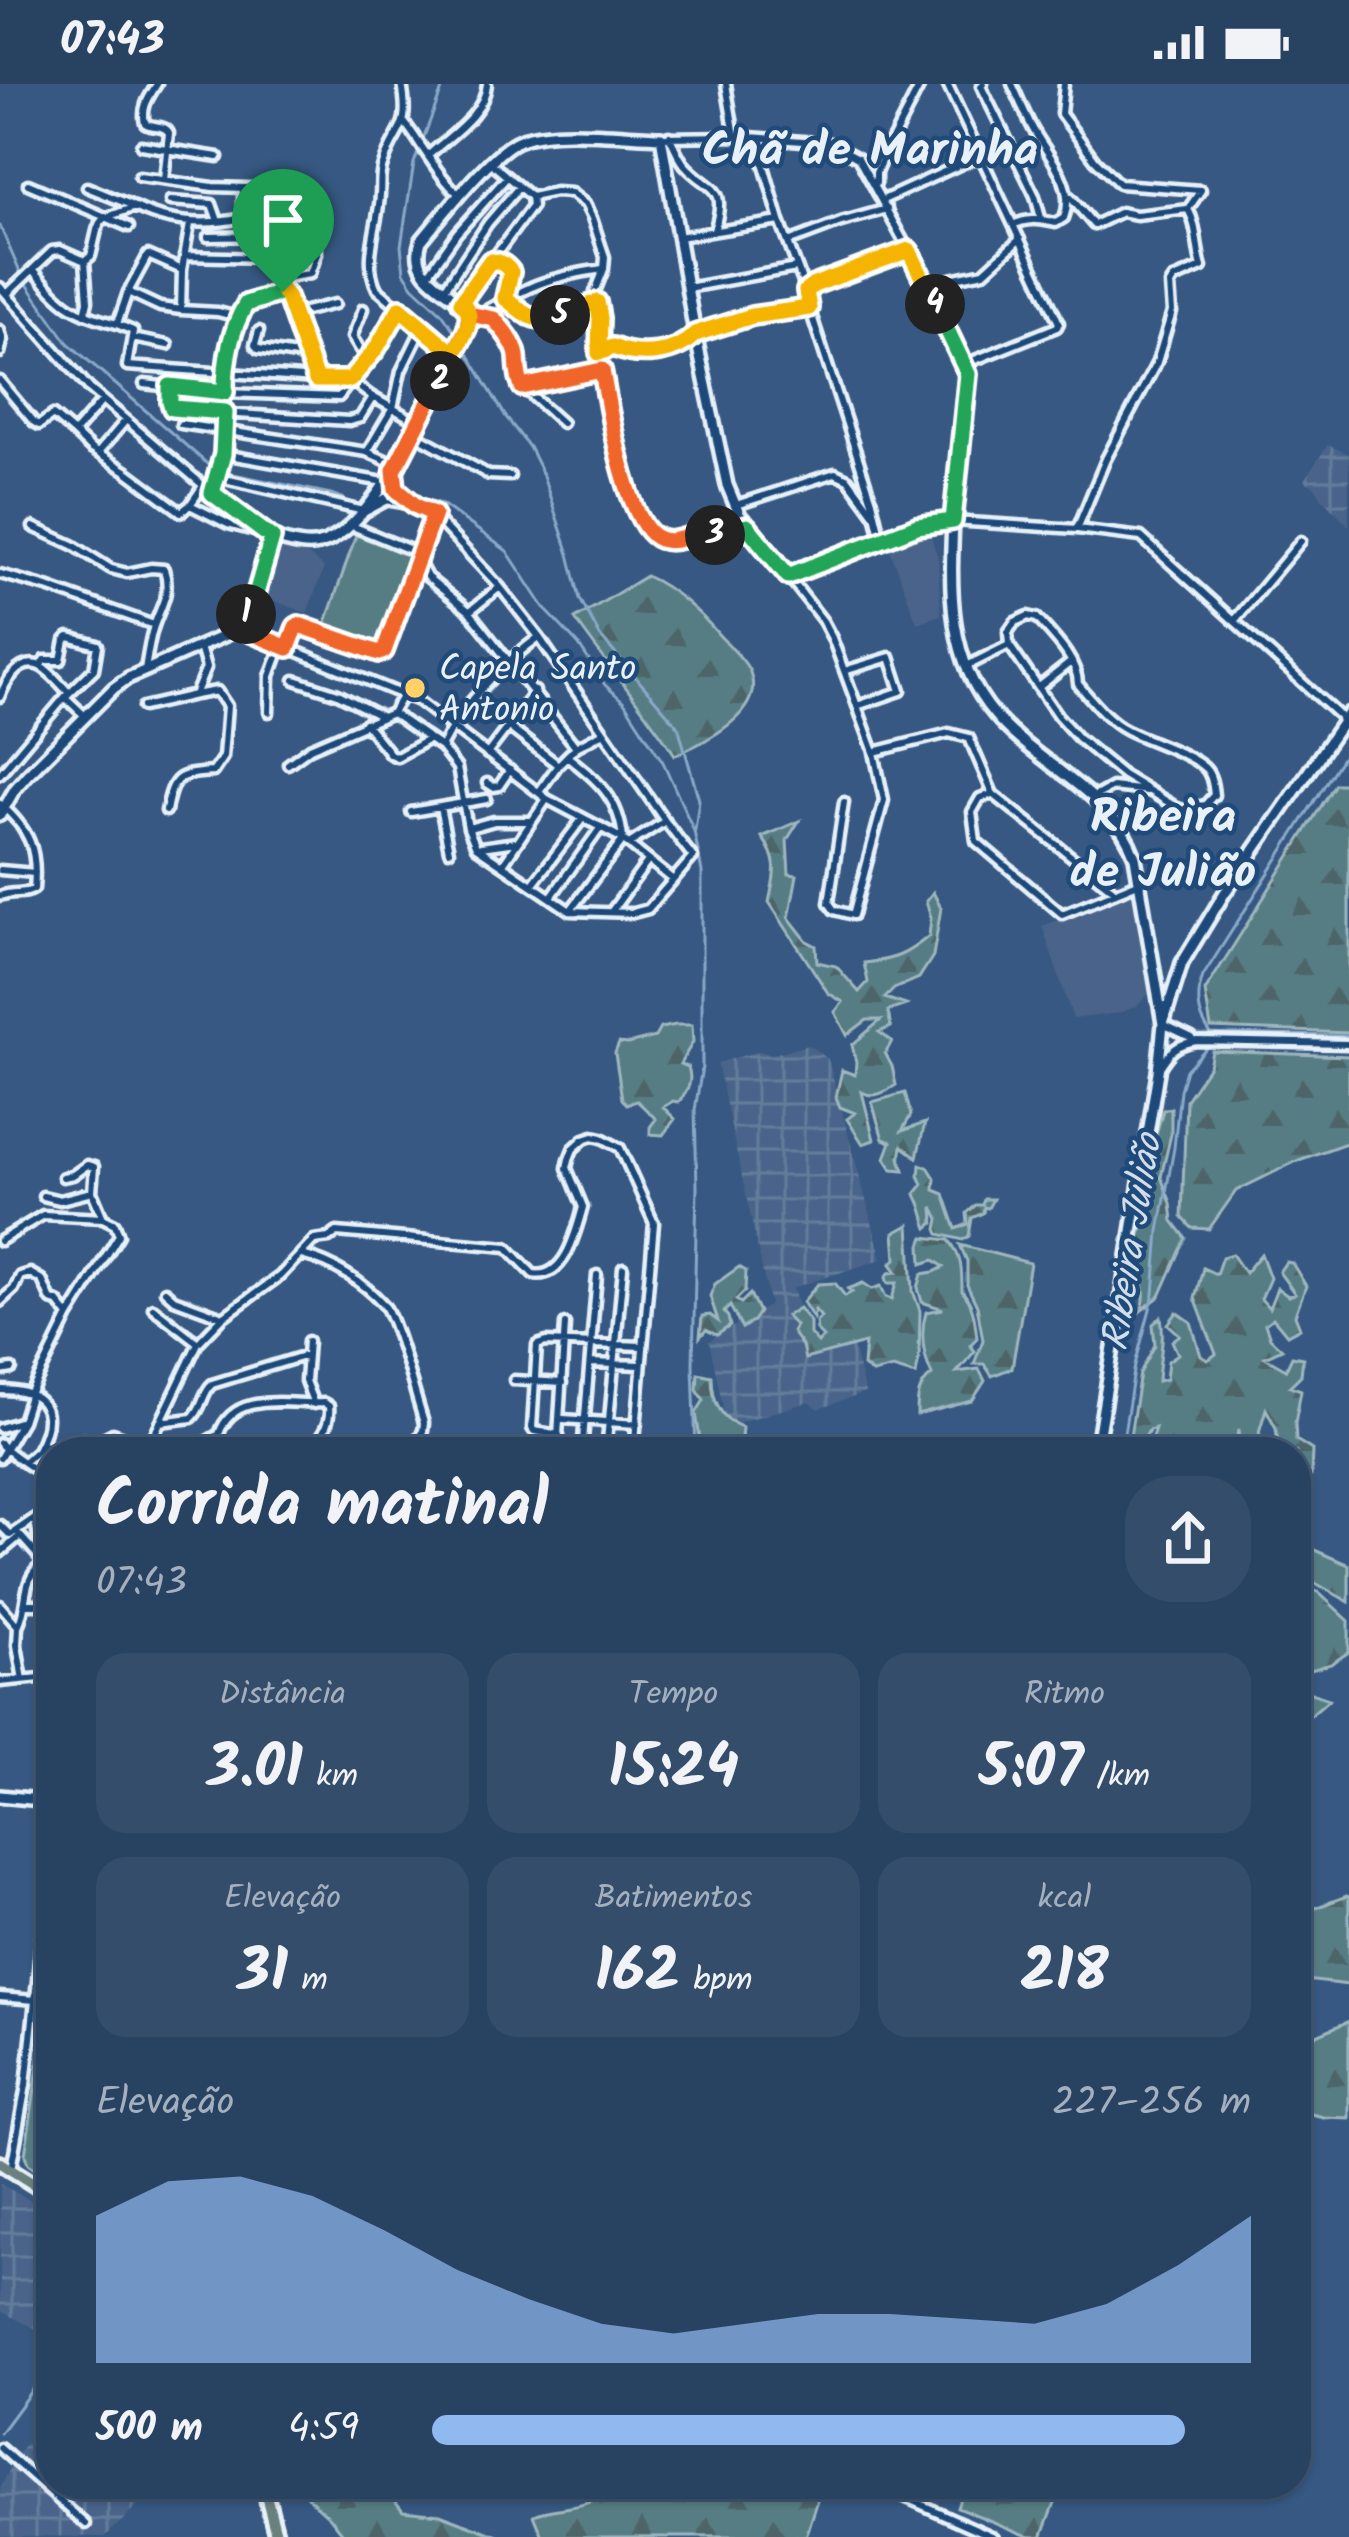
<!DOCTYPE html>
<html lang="pt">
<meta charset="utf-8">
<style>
:root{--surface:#284262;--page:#344d6b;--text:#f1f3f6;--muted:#a5b0be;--line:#445b77;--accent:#90b9f0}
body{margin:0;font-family:Kalam,sans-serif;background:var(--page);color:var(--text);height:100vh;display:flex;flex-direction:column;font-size:45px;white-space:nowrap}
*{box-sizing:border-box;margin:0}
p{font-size:39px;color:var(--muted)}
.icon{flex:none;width:66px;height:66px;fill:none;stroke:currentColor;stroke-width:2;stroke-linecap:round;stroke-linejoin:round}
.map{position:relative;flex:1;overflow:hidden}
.sheet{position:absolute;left:36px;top:1353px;width:1275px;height:1062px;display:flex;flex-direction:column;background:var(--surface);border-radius:48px;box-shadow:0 3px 9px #0004,0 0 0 3px var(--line)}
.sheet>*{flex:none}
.pin{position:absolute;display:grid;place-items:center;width:102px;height:102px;color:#fff;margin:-123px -51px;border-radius:50% 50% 50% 0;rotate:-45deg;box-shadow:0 0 12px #0007}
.pin .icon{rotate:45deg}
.km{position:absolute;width:60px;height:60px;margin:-30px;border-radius:50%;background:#222;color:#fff;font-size:33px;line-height:60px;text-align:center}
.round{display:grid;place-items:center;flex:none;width:126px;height:126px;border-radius:48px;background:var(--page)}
.overview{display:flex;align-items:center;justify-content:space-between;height:204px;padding:0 60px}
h1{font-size:66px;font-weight:700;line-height:90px}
.metrics{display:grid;grid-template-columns:repeat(3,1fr);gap:18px;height:204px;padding:12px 60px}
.metrics div{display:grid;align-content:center;border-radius:30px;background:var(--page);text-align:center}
.metrics b{font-size:60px;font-weight:700}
.metrics small{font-size:33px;font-weight:400}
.metrics p{font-size:33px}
.chart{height:336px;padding:24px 60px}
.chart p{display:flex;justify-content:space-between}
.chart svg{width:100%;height:216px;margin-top:12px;fill:var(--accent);opacity:.7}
ul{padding:0 60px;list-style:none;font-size:39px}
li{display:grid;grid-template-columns:192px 144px 1fr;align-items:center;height:90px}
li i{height:30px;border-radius:15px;background:var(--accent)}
.status{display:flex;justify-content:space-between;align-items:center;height:84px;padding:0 60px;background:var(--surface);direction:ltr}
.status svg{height:33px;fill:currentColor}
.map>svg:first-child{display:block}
</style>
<div class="status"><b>07:43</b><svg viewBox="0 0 49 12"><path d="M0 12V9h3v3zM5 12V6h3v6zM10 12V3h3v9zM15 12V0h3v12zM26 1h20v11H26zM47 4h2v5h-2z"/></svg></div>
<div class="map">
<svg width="1349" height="2453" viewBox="0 0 1349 2453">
<defs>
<pattern id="industrial-grid" width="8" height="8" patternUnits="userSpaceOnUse" patternTransform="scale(3)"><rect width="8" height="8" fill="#49648a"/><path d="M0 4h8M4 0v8" fill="none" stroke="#637b9b"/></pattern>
<pattern id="grass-tufts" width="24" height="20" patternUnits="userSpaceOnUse" patternTransform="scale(3)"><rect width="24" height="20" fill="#547d83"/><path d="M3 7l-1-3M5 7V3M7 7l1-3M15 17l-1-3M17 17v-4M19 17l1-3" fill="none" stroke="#4e6569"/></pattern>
<pattern id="forest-firs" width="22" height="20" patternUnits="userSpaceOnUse" patternTransform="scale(3)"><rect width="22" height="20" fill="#547d83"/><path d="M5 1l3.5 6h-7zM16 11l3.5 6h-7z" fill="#4e6569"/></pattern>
</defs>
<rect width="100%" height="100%" fill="#365882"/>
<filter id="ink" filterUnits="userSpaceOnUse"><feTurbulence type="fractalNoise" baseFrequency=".00833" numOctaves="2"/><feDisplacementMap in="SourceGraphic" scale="24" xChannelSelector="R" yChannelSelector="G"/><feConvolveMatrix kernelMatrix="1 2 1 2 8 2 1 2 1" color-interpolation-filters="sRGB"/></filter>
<g filter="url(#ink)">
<path fill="#49648a" d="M930,449l8,25 3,57 -24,8 -28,-76z
M270,461l40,11 14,12 -17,45 -51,-19z
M1137,807l12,103 -12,12 -18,7 -46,6 -31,-93z"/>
<path fill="url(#industrial-grid)" d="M1328,361l21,9v72l-28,-29 -5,-9 -12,-8z
M808,961l20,14 54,200 -89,29 18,64 41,-10 13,51 -46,16 -10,-7 -82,24 -18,-85 61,-36 -53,-242 42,-12 13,3z
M0,2100l45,24 -1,22 7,8v98l-51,-25z
M51,2333v67h72l19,18 -37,35 -105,-1v-48l18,-35z"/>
<path fill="url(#grass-tufts)" stroke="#9eb7be" stroke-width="3" d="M43,1951l8,7v139l-23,-17 -3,-9z"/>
<path fill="url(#forest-firs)" stroke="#9eb7be" stroke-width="3" d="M646,492c27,12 54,36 73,59 9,10 26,24 31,37 16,41 -47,71 -75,83 -31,-47 -68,-90 -100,-136z
M1335,700h14v249l-138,-5 -6,-37z
M799,737l-12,19 2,34 8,1 -8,43 18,23 9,5 1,16 19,4 23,26 9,-10 -4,-19c30,-3 42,-8 65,-27l2,-18 -5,-17 7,-9 8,16 -8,48 -14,22 -25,11 -9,9 21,7 -18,6 3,16 -12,5 13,9 -7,13 7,12 4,19c-11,7 -22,14 -34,7l12,48 -11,4 -16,-25 8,-6 -15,-6 -4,-10 6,-27 13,5 1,-13 -4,-17 29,-25h-14l-20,15 -12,-23 8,-10 -15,-9 -59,-91c6,-28 11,-40 -7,-65z
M676,941h16l1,17 -13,22 8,3c5,15 0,23 -9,35l-6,-1 -10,6 12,12 -12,16 -13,-1v-7l6,-8 -19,-18 -10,3 -5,-5 -7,-46 4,-10 9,1 27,-7 5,-9z
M1212,967l137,5v86l-50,18 -63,31 -27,38 -17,-1 -10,-11 4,-117 23,-34z
M905,1009l6,22 -9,16 23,-8 -8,34 -15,-11 -2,12 4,12 -12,-1 -7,-11 6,-16 -8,-3 -11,-37z
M1171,1024v26l-10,43 10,26 2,18 13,17 -26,58 -18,14c5,-16 2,-30 -6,-45l5,-10 -2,-15 10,-44 7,-62 7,-24z
M920,1081l8,2 7,11 -1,12 10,4 12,35 12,-5 -1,-11 9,-8h6l2,-6h9l-5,9 -4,-1 -1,6 -11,5 -3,18 -6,4 -24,-6 -2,-5 2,-10 -6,-12 1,16 -6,5c-5,-12 -5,-24 -13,-34l8,-10 -4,-8z
M909,1141l4,66 7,20 -1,47 -3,17 -23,-7 -21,5 -9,-7 2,-23 -60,16 -3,-13 -10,-14 3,-7 -9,-9 13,-8 11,14v12l8,9 5,-6 -6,-6 -1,-9 5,-5 -6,-7 -2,8 -10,-16 15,-18 17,-1 10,13 7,-4 -4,-3 15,-6 9,6 9,-3 5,11 6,2 5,-16h-9l-2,-5 3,-5 8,-1 -6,-8 5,-5 -2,-26z
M924,1153l25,3c13,16 13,31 13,51 12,13 13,30 15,47l-7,7 5,6 -18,21 22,-3 6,12 -13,20 -55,14c0,-17 1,-29 15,-40 -9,-20 -12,-42 -6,-63l17,-3 -21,-7 -4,-14 4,-14 12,-2 10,-5 -10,-7 -12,4 -1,-19z
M960,1161l70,18 -18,105 -20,8 -8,-12h-10l9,-24 -6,-34 -10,-21v-24z
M1232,1170l13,19 16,-19 9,24 -9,21 8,9 8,-20 11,8 7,-2 -16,-22 7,-10 6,1 14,23 -11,29 5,13 -13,7 -14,-17 -8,6 5,14 12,11 -17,8 21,12 6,-13 11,2 -2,17 -11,11 11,4 -6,33 1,17 16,10 -1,26 -15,-1v-23h-17l-3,-24 -10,-19 -7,23 8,20h-26l-2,-23 -3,23h-89l8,-24 -6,2 -12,22h-7l-2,-3 12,-76 15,-28 -2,-21 8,-7c4,23 -2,41 -3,64l8,-2 2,-18 10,-7 -6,-13 8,-6 -12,-11 9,-12 14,10 10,34 7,4 8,-6 -21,-56 8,-30 13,6 6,-17z
M739,1183l7,4 -1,20 -9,9 5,3 9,-9 9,18 -6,9 -11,7 -12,-22 -6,6 4,5 2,9 -13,9 -11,-5 -6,7 2,-21 8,-1 8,6 -8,-25 5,-12z
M698,1289l14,3c0,23 7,43 30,51l-1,12 -14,13h-25l-6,-39 8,-13 -7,-11z
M1296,1458l53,23v37l-53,-30z
M1296,1500l22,8 31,29v31l-18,12 -30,9 -2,16 30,10 -22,19 -11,-4v-94h4l-4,-5z
M1347,1812l2,1v88l-53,-6v-64z
M1349,1937v97l-26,-1 -27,-7v-66z
M293,2400h90l20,26 37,4 61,23h-155l-16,-20z
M608,2400h215l-17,53h-263l-9,-22c25,-11 60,-2 74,-31z
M965,2400h97l-20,53h-12l-73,-30z"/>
<path fill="#547d83" stroke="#9eb7be" stroke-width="3" d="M356,451l54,20 -31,93 -55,-20z"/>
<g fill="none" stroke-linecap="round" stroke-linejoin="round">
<path stroke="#8aa9c8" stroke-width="3" d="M444,0l-30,79 -13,83 3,26 9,14 29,27 17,25
M0,142l22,51 46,66 145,126
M464,263l42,70 23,30 13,26 27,81 11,45 20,37 78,90 21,74 -4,30
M224,388l107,22 13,5
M404,409l38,11 65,47 38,58 34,36 26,40 19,17 39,60 31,69 8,41v195l-7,43 2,77 -4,178 3,87
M1349,663l-146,229c-7,21 -6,39 8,58l138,2
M1121,1368l14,-87 19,-71 5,-63 15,-83 6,-58 6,-20 22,-24
M0,2349l51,-69"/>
<defs>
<path id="street" d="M157,0c-8,13 -16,23 -12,39 7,5 20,1 24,10l-5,47
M402,0c9,49 -6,41 -19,81 -4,11 -2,18 -3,29 -1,32 -18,65 -3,95l77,65
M726,0l9,52
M947,0l112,239 -2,4 -92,37
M983,0l-2,2 54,110 6,22
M1012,0c7,15 13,30 21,45 15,27 44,56 31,89l-8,5c-17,-3 -27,-6 -43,2
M1064,0l-3,30 34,46 24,24 82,6 -13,19
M405,39c18,23 34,55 55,72
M669,52c5,9 9,20 15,28 25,29 45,18 30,67
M662,53l73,-1 95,7 28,15 51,93 57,118 -8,124 -5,28 124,8 64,8 203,183
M756,54l24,83 26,70
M141,61l77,12
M429,71c21,-20 56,-41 58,-71
M491,79l40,34
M139,93l74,10 64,2 34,8 4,4v14
M876,99v-10l5,-12 40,-77
M28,100l101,43
M87,103l44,18
M243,105v29l28,-3
M531,113l24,-5 16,1 14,11 7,14 13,39 -1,12 -9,23 5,26 -1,34
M1070,113l24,28 27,-13 15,3 52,-6
M883,116l96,-44
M170,117l42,3 6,17
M190,140l-8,46 -1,40 37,2 20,5
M317,149l-48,3 2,-21h44l2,39
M208,153l61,-1
M678,153l102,-16
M788,158l53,-20 46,-13
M184,172l84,2 19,39 29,82 34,1 21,16 48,27
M268,174l49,-4 -7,20 -33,5
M85,177l3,40 -3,13
M490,177c10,0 15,2 21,11l-6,26 25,21 11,2 56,-19
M33,185c29,36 39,43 84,55
M427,192l30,-43 50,-56
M926,200l58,-12 36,-33
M0,203l90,102 122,104
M687,204l109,-20
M444,206l44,-67 31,-36
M128,208l20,-37 34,15
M8,209l44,-42 8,-1 25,11 6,-5c11,-43 1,-33 44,-49 34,17 70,19 108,11
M461,218l71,-96 -1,-9
M809,223l63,194 9,38
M363,225l-11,28 14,22
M181,226l-21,-3 -32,-15 -11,32 16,7 -6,35 189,13
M469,229l24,6 20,25 4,11 -1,14 6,18 80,-18
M481,229c48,-27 66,-36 122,-44
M293,230l42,-10
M0,246l3,11 -3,12
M259,247l-4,14 3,4 51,8
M132,254l36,7
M0,297l34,41 5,3 14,-10 21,18 28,-32
M144,300l81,9 114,4 37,-48 24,-41
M170,303v19l6,4 173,11 11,-3 13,-21
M522,303l40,36
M181,340l186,28 26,-44 8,-37 22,-45
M74,349l17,16 35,22 55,41 9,-7 38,19 34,9
M413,349l76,42 21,1
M367,368l30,13
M98,369l28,-33
M223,370c1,-47 -2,-109 23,-150l37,-12
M229,396l135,31
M395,404l21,18 17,9 67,72 39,50 126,184 28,36
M386,416l29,5
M190,421l13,-19
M736,421l99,-32 13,6 25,34
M350,441l63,26 14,26 42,34 104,132 3,4 -18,18 -19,27
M747,442l-28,11c-24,-13 -40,10 -66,-1 -38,-51 -43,-122 -54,-183l14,-6 17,7 21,-1 38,-12 6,-8 58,-17 56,-9 -3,-16 9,-6 94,-34
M33,443l40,18 38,24 16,4 24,-5 13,1c8,25 -4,37 -11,60 -4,13 -6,28 -8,41
M1077,445l29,-70 51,-97 15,-50 -2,-27 4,-6 28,-12c-6,-19 -4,-40 -14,-58
M272,454l-60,-45 11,-39 161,28
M0,490l47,13 107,38
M788,492l35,45 9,17 42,114 10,48 -31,115 -19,-5 -5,-7 15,-101
M470,527l30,-24
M1028,532l9,2c16,18 41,42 41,66 15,17 29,36 49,46 21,11 62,23 78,38 7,7 8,18 9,27l-9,10 -24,5 -58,-35 -45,-37 -20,-22 -49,-71 -1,-13 7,-10z
M1235,536l66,-79
M237,543l181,74 129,98 74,39 51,41
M539,553c-38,28 -77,68 -98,110l16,21 11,60 8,19 94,64 63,2 15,-4 45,-52
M288,564l7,-21 4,-2 80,28 5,-2 49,-135
M41,582l4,-6h16l4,-20 4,-3 29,8 -4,24 -29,28
M967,582l42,-21
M844,587l46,-14 11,34 -44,15
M295,596l43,14 44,23
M1039,603l32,-25
M0,613c5,-14 18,-37 37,-32 11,3 24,20 32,28
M475,617l83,64
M143,623l52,-12 11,-27 -6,-21
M269,628l1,-36 11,-30
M392,629l49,34
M365,639l25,31 7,3 32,-18
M576,663l28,-15
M874,668l75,-19 20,5 24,56 123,98
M487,670l48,-63
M567,672c31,25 53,42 56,84l-53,71
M288,680l22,-16 82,-35 11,-18
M0,690l65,-77 20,19
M487,699l6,4 6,-1 11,-16
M993,710l-13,4 -8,14 4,29 86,73 76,-31
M1094,713l18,-10 35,4
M0,720c30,26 38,46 34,85 -10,7 -21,1 -34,7
M440,723l9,44
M166,727c7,-37 12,-36 47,-39l10,-15 4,-51 -10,-15 -22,4
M411,728l76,-13
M469,744l25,-7h37
M629,760l36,-23
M481,763l35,-5
M503,780l44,-65
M0,786l35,3
M532,801l51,-67
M551,813l50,-70
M611,828l37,-51
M1163,940l29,14
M1159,985c11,-18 17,-25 38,-28l152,3
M63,1093l10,-2 14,-10 7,2 -2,25 11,26
M43,1112l17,4 32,-8
M0,1157l43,-26 60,3 12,6 4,11 -50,81 -38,77 -9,28 -22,37
M302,1171c30,8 61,26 82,50 11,13 33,96 40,118l-1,8 -15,21
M165,1207l9,8 49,18
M0,1218l14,-13 6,-13 10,-3 12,7 9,20 7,2 11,14
M153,1224l45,35
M308,1257l-3,40 9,23
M590,1279l51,2
M0,1287l12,-2
M514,1296l48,3
M0,1306c44,0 59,20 37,60
M563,1335l74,5
M160,1338l32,-4c11,-10 10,-25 20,-34l95,-29
M0,1344l19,-6
M559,1351l-25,-4 -2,-3 5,-83 9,-3 96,4
M83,1354l13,4 17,-9 36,13
M0,1359c6,10 38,28 51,38
M146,1368l52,-109 25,-26 57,-41 34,-36 15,-2 8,-6 170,15 26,27c32,6 43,-42 50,-67l-16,-39 2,-9 4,-10 11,-10 9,-3 9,2 18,10 34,75 -20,229
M188,1368l31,-18c15,-44 69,-29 105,-31l5,3c2,19 -9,34 -23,46
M557,1368l8,-128
M582,1368l15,-177
M606,1368l17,-184
M25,1377l19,-17 26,8
M35,1436l6,33h10
M0,1441l10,10 41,-28
M16,1447l23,26
M0,1469l20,-17
M25,1520h26
M0,1521l18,21 -1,19 6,35
M18,1542c11,-21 3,-44 22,-60l1,-13
M0,1598l51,-5
M0,1913l35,3 16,-160
M11,2085l15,-84 9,-85
M0,2364l86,76
M875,2400l119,53"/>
<path id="secondary" d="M364,427l30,-16 2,-6 -2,-19
M0,731l15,-26 12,-14 87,-87 14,-10 100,-44c30,-22 33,-63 44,-96 14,3 32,10 47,6 59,-13 120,-164 149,-216v-20c-22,-20 -59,-32 -47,-67 20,-24 73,-92 99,-101 34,-13 103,-4 141,-3l34,196 32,152 12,29 49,62 129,-50 36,-5c-3,68 -6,138 42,194 19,23 46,41 70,60 31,24 56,44 70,82l28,167
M1096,1368l62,-380 5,-48 19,-61 42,-69 125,-181
M0,1712l51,5"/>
<path id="primary" d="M0,2079l51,32
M263,2400l14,53"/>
</defs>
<use href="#street" stroke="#e8f1f8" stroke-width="15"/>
<use href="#secondary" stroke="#e8f1f8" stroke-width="18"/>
<use href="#primary" stroke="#e8f1f8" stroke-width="20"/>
<use href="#street" stroke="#1f4a7a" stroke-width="6"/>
<use href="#secondary" stroke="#1f4a7a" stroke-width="9"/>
<use href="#primary" stroke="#6a807d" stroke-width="10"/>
</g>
</g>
<g fill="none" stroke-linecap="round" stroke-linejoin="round" filter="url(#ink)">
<defs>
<path id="split-1" d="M246,530l10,-20 16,-56 -60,-45 11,-39 2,-42 -53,-4 -2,-6v-16l55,6c0,-30 5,-61 21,-88l37,-12"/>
<path id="split-2" d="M246,530l-9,13 51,21 8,-21 3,-2 80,28 5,-2 50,-137 -18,-8 -20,-17 -2,-19 46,-89"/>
<path id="split-3" d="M440,297l27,-53 2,-14 25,5c8,10 21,23 23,37 1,12 0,19 5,31l80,-17c6,33 24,158 58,169 19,7 36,-11 55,-4"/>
<path id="split-4" d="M715,451l4,2 28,-11 41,50 129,-50 36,-5 15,-147 -33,-70"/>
<path id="split-5" d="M560,231l37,-13 3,16 -1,35 14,-6c25,11 63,8 82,-13l57,-18 57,-8 -3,-17 8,-6 95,-35 26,54"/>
<path id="split-6" d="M283,208l4,5 29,83h34l26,-31 24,-41 54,46c8,-17 25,-37 7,-52l29,-41c10,0 15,3 21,11l-6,26c24,18 25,26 55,17"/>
</defs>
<use href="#split-1" stroke="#fff" stroke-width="24"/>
<use href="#split-2" stroke="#fff" stroke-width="24"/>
<use href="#split-3" stroke="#fff" stroke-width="24"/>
<use href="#split-4" stroke="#fff" stroke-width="24"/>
<use href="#split-5" stroke="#fff" stroke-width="24"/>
<use href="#split-6" stroke="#fff" stroke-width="24"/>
<use href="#split-1" stroke="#22a559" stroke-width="15"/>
<use href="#split-2" stroke="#f0652b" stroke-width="15"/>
<use href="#split-3" stroke="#f0652b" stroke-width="15"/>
<use href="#split-4" stroke="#22a559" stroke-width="15"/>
<use href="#split-5" stroke="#f5b400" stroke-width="15"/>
<use href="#split-6" stroke="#f5b400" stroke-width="15"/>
</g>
<circle fill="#ffd166" stroke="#1f4a7a" stroke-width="4.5" cx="415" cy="604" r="12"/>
<g text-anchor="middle" stroke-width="9" stroke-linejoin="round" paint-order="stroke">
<g font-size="36" fill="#e8f1f8" stroke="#1f4a7a" text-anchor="start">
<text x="439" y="596">Capela Santo<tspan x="439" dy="41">Antonio</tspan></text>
</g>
<g font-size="39" font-style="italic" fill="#d1dfec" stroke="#1f4a7a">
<text transform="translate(1130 1158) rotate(-81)" y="14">Ribeira Julião</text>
</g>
<g font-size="48" font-weight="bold" fill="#e8f1f8" stroke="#1f4a7a">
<text x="870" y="81">Chã de Marinha</text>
<text x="1163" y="748">Ribeira<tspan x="1163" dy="55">de Julião</tspan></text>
</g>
</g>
</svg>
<div class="pin" style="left:283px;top:208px;background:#1e9e55"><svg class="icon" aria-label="arrive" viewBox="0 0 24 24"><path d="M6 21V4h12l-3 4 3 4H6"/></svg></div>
<b class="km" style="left:246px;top:530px">1</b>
<b class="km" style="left:440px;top:297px">2</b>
<b class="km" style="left:715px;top:451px">3</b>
<b class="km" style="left:935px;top:220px">4</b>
<b class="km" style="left:560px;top:231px">5</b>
<section class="sheet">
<div class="overview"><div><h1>Corrida matinal</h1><p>07:43</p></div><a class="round"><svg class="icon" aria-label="share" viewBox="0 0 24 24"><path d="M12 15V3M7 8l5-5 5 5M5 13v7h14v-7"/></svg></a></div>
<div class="metrics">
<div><p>Distância</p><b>3.01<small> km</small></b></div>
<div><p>Tempo</p><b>15:24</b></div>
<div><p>Ritmo</p><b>5:07<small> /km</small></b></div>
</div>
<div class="metrics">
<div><p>Elevação</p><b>31<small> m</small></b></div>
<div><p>Batimentos</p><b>162<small> bpm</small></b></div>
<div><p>kcal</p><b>218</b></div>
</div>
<div class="chart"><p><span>Elevação</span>227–256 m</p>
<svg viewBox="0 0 160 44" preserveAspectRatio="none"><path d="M0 44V14L10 7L20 6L30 10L40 17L50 25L60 31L70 36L80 38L90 36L100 34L110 34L120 35L130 36L140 32L150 24L160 14V44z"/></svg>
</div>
<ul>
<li><b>500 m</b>4:59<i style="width:92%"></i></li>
</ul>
</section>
</div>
